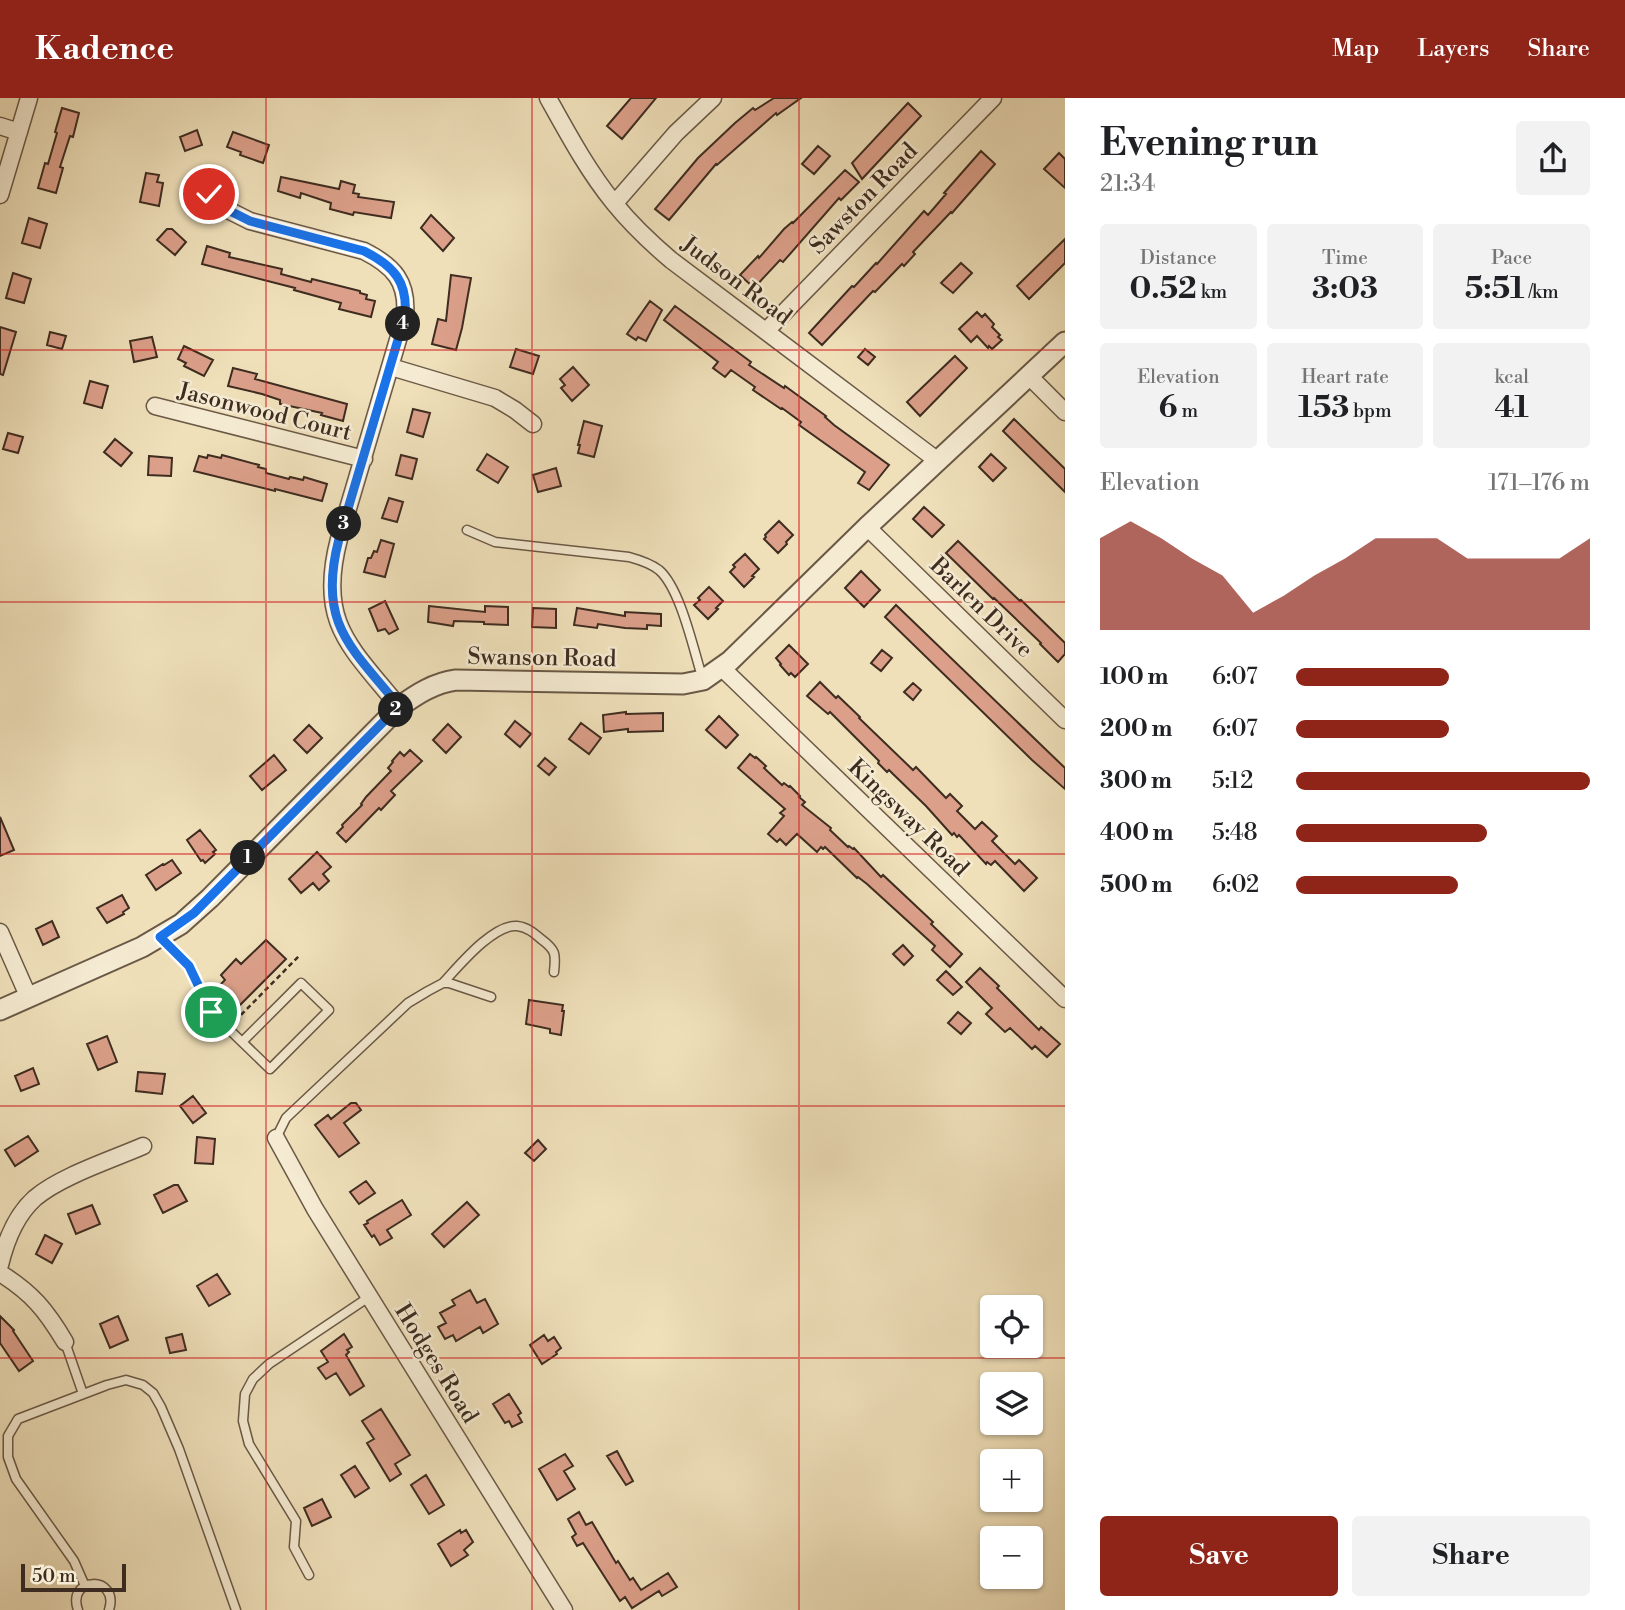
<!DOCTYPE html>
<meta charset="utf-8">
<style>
:root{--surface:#fff;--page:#f2f2f2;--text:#202124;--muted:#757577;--accent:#8f2418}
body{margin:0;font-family:"Libre Bodoni",serif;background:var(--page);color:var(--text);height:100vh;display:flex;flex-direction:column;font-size:26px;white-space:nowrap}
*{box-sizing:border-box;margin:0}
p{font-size:23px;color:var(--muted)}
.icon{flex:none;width:38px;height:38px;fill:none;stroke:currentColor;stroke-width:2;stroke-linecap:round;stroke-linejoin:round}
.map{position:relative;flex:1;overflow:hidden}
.details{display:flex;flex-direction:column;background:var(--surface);width:560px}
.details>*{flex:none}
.buttons{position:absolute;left:980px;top:1197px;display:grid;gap:14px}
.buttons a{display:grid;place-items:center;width:63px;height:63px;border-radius:7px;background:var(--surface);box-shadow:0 2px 5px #0004;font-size:35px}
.scale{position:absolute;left:21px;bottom:18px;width:105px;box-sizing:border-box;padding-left:7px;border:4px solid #3e2c20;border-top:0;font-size:19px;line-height:24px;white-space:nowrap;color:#3e2c20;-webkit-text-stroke:5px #f5ebd2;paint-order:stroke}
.pin{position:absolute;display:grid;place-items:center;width:60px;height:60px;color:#fff;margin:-30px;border:4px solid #fff;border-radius:50%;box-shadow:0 2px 7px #0007}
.km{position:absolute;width:35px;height:35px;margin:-18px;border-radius:50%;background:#222;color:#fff;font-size:19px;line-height:35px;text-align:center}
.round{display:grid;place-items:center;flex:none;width:74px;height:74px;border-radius:7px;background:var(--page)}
.overview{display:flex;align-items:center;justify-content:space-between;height:119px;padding:0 35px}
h1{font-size:38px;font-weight:700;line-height:52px}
.metrics{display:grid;grid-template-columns:repeat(3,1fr);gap:10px;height:119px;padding:7px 35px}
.metrics div{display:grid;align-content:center;border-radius:7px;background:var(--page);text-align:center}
.metrics b{font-size:30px;font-weight:700}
.metrics small{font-size:19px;font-weight:400}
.metrics p{font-size:19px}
.chart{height:196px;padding:14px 35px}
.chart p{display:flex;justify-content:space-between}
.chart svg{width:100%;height:126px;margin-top:7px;fill:var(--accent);opacity:.7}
.cta{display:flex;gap:14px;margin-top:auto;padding:14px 35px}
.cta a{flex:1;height:80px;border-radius:7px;background:var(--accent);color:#fff;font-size:28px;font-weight:700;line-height:80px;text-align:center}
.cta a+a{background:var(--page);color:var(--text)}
ul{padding:0 35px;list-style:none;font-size:23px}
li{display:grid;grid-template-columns:112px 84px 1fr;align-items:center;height:52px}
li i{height:18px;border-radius:9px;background:var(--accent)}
header{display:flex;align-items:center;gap:42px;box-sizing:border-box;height:98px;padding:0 35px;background:var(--accent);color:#fff}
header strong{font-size:33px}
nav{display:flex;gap:38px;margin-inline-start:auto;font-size:24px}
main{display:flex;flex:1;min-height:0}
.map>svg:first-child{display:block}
</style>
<header>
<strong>Kadence</strong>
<nav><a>Map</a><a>Layers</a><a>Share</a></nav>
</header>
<main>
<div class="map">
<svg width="1065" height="1512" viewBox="0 0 1065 1512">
<rect width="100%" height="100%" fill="#efe0ba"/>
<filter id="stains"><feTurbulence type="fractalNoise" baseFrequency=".00286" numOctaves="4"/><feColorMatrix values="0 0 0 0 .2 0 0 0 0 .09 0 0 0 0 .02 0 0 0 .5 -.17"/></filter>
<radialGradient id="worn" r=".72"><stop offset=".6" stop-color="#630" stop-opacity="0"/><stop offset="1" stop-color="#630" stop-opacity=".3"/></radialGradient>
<path fill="#dca08a" stroke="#3e2c20" stroke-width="2" d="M631,0h25l-34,41 -15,-13z
M774,0h27l-24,17 -1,-2 -59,52 -1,-1 -47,56 -14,-11 43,-51 37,-35 18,-15 2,2z
M908,5l13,13 -59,63 -10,-16z
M62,10l17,5 -6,24 -3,-1 -10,31 3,1 -7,25 -18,-5 7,-25 3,1 9,-31 -2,-1z
M197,32l5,15 -17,6 -5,-14z
M233,34l36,13 -6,18 -23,-8 1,-3 -14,-5z
M818,48l12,10 -16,18 -12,-10z
M981,53l14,13 -43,49 -1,-1 -38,40 2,2 -11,12 -2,-2 -27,28 -2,-1 -51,54 -13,-12 43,-47 2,1 22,-24 1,1 47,-53 4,4 18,-21 -2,-1z
M1059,55l6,6v29l-21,-19z
M845,72l14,12 -18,18 -2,-2 -56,64 -3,-2 -26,28 -14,-13 18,-19 1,2 25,-29 8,-7 1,1z
M146,75l13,2 -2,7 6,1 -4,23 -19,-4z
M281,79l58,12 2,-8 14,4 -2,8 6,1 -1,3 36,5 -3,16 -37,-6 -1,3 -23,-6 1,-6 -30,-10 -1,5 -22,-7z
M431,117l23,23 -11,13 -22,-23z
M29,120l18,6 -7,24 -18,-5z
M167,131h5l14,13 -11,13 -18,-15z
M1065,141v24l-36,36 -12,-13z
M207,148l23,7 -1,4 53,12 -1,5 30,8 1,-3 48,12v2l7,2 -1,4 9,2 -4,16 -32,-8 2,-6 -47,-13 1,-2 -93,-24z
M961,165l11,10 -19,20 -12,-10z
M13,175l18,6 -7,24 -18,-5z
M451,177l20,3 -9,50 -6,22 -24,-6 6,-25 8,2z
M650,203l12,9 -16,31 -8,-4 -2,3 -9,-6z
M675,208l76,56 -2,3 35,23 1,-2 41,30 -1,1 9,8 55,40 -20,25 -11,-7 7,-11 -66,-47 2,-3 -19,-14 -1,1 -28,-19 2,-3 -24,-17 -6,7 -12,-9 5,-6 -54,-42z
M977,214l5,5 3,-3 9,10 -2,3 8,8 -2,2 4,3 -10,9 -3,-3 -1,2 -11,-12 -6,6 -12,-13z
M0,229l16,5 -13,43 -3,-1z
M50,234l16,4 -4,13 -15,-4z
M152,239l5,20 -23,5 -4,-21z
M184,248l29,14 -9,16 -20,-10 2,-3 -8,-4z
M516,251l23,7 -6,18 -23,-7z
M865,251l10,8 -7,8 -10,-8z
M955,258l12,12 -47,48 -13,-14z
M573,269l16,18 -17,16 -11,-13 4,-3 -5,-6z
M233,270l24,6 -2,5 92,25 -4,17 -22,-6 1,-2 -42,-9v-4l-18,-6 -34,-8z
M90,283l18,5 -6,22 -18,-5z
M413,311l17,4 -7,24 -16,-5z
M1014,321l51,50v23l-62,-61z
M584,323l18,5 -8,31 -16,-4 2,-8h-2z
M8,335l15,4 -5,16 -15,-4z
M115,341l17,14 -11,13 -17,-14z
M487,356l21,13 -10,16 -21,-13z
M991,356l15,14 -13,13 -14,-14z
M208,357l13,3 1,-3 37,10 -1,2 8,2v4l23,6 1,-2 13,3 1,-3 23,7 -5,17 -47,-12v2l-81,-20 5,-15 8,2z
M401,357l16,4 -5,20 -16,-4z
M149,358l23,2 -1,18 -23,-1z
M556,370l5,18 -23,6 -5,-17z
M389,400l14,4 -6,20 -15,-4z
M924,409l20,18 -12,12 -19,-18z
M779,423l14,14 -7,7 1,2 -9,9 -14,-14 2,-2 -1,-2z
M381,442l13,4 -9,33 -21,-5 4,-14h3l3,-7 3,1z
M958,443l62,60 1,-1 44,43v11l-7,8 -18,-18 1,-1 -47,-45 -1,1 -47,-46z
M745,456l14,15 -7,7 2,1 -10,10 -14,-15 5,-5 -2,-2z
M861,473l19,19 -16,17 -19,-19z
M709,489l14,14 -7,7 2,1 -10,10 -14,-14 6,-5 -2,-2z
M385,503l13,28 -9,5 -4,-5 -7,2 -9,-22z
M896,507l169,163v21l-33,-29 -147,-143z
M429,508l56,6v-6l23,1v18l-24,-1v-2l-30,-1 -1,5 -25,-4z
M533,510l23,1v19l-24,-1z
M577,510l48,8v-4l36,2v12l-14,-1v4l-22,-1 -27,-4 -1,4 -23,-3z
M789,547l19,19 -13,13 -4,-4 -2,2 -9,-10 1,-1 -5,-6z
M882,552l10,8 -11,13 -10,-8z
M820,584l16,16 2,-2 22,21 -1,1 54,52 3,-3 30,31 4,-4 12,12 -5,5 18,18 7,-7 15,14 -5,5 23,23 4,-4 18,18 -13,13 -29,-30 -4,4 -4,-3 -1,2 -27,-29 -2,2 -3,-4 -2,2 -26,-29 -33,-32 -4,-4 -2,2 -9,-9 1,-2 -49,-49 -2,2 -21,-18z
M913,585l8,7 -8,10 -9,-8z
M626,614v2l37,-1v18l-35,1v-3l-24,3 -1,-17z
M719,618l19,19 -12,13 -20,-18z
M515,623l16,13 -11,13 -15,-13z
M581,625l20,15 -12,16 -20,-15z
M448,626l13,13 -15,16 -13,-13z
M309,627l13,13 -15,15 -13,-13z
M410,652l12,11 -31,30 4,4 -14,15 -2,-2 -33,34 -9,-9 6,-6 -1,-2 20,-20 -1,-1 5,-7 25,-26 -3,-3 5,-6 -1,-1 8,-9 4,4z
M750,656l5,4 1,-1 10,9 -2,2 18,17 2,-2 5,4 1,-1 10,10 -1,1 6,5 -3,3 29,23 -1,2 18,17 1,-1 4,3 1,-1 27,29 2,-2 50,47 -2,2 31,30 -12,13 -18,-17 3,-4 -68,-62 -9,-7 -1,1 -32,-31 -2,2 -2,-2 -4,5 -20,-18 -11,11 -6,-6 -3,3 -9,-8 16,-18 -4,-3 5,-4 -47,-41z
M274,657l12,15 -24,20 -12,-14z
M545,660l11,9 -7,8 -11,-9z
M0,719l14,33 -14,6z
M200,732l16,20 -3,2 2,2 -10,9 -2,-3 -2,1 -14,-21z
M317,754l14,15 -8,7 6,7 -10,9 -6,-7 -12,10 -12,-14z
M172,762l9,13 -25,17 -10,-15 17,-11 1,1z
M122,797l7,13 -6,4 1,2 -17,9 -10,-15z
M52,823l7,16 -16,8 -7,-16z
M266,842l20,19 -49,49 -4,-4 -10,11 -7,-7 -3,-8 8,-9 -4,-3 8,-8 -4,-5 15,-16 5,5z
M903,847l10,11 -9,9 -11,-11z
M980,870l19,18 -2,2 42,42 2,-3 19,17 -13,13 -12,-11 -3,3 -22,-21 -5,4 -19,-18 6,-6 -26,-26z
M946,873l16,16 -9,8 -16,-15z
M529,902l34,5 -1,6h2l-3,24 -11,-2v-4l-24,-5z
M958,914l13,11 -10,11 -13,-11z
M107,938l10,26 -19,8 -11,-26z
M33,970l6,16 -18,7 -6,-15z
M138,974l27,2 -3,20 -26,-3z
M193,998l13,17 -13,10 -13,-17z
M351,1005h5l5,7 -17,13 15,20 -20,14 -24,-32 13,-10 3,4z
M28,1038l10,15 -23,15 -10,-16z
M197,1039l18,2 -2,25 -18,-1z
M538,1042l8,9 -12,12 -9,-8z
M366,1083l9,12 -16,11 -9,-12z
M174,1087h4l9,16 -24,12 -9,-18z
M402,1102l9,15 -24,15 5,8 -12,7 -6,-10 -2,2 -8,-12 4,-2 -1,-2z
M467,1104l12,13 -35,32 -12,-13z
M92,1107l8,19 -24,10 -8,-20z
M45,1137l17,9 -10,19 -16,-9z
M217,1176l13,20 -21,12 -12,-20z
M470,1192l7,13 8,-4 13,25 -15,9 -3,-6 -24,14 -3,-6 -8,4 -7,-12 8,-4 -6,-10 15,-8 -3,-5z
M0,1218l14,14 -1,1 20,30 -14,10 -19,-28z
M118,1218l10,24 -18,8 -10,-24z
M182,1236l4,16 -16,3 -4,-15z
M344,1236l8,13 -5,3 2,2 -3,3 18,31 -14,9 -14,-22 -10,6 -8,-11 10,-6 -7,-11z
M544,1237l4,6 6,-4 7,11 -5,4 1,2 -15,10 -12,-19z
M509,1296l12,19 -3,2 4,7 -10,5 -3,-6 -4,2 -12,-19z
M381,1311l29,46 -15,9 6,10 -11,7 -23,-38 7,-4 -12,-18z
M617,1353l16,30 -7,4 -19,-29z
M565,1356l8,12 -9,5 11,18 -18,11 -18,-31z
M355,1368l14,22 -14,9 -14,-22z
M426,1377l18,30 -15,9 -18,-29z
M322,1401l9,18 -19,9 -8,-18z
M579,1414l7,13 6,-3 24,41 2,-2 12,19 3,-2 8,12 27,-17 9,14 -15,9 -3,-5 -27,17 -7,-11 -5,4 -37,-58 -6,3 -5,-9 4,-3 -8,-15z
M460,1432l1,3 5,-3 7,12 -9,8 4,5 -17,11 -13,-22z"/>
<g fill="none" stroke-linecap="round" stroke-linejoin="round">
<defs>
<path id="service" d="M467,432l28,12 134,15c11,3 21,6 30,13 22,19 35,82 44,110
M161,839l28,29 22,46 59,57 59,-59 -28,-27 -59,59
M443,885c15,-16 50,-59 74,-57 10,1 17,7 24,13 15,11 15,15 13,33
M276,1040l10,-20 122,-115 20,-12 15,-8h6l42,14
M65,1244l18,52
M309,1477l-15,-28 2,-26 -47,-77 -6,-23 2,-27 8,-15 16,-15 100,-67
M85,1488l-11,-25 -58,-82 -8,-22v-21l10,-17 89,-34 19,-5 17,5 10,8 8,14 18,42 57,161
M78,1512c-12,-34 42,-35 31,0"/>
<path id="minor" d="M548,0c20,36 40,73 66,105 17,21 37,40 57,57l267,201
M0,28l19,6
M209,96l17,15 24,12 114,30c30,15 44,31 41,65l-66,223c-22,84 11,107 60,168
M0,97l29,-97
M615,105l61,-70 37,-35
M766,233l227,-233
M391,269l104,31 20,12 18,14
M1029,278l36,36
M155,308l209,53
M867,429l198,193
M722,570l343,331
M0,834l29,66
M276,1040l39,71 249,401
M0,1167c6,-25 16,-50 35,-67 26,-22 76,-38 108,-52
M0,1175c32,20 46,37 65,69"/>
<path id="tertiary" d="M0,912l142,-63 39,-23 29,-26 189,-191c18,-13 35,-24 57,-27l227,4 20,-4 27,-19 137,-134 198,-185"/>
</defs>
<use href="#service" stroke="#6a5946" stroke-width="11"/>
<use href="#minor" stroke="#6a5946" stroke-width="19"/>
<use href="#tertiary" stroke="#6a5946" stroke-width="23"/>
<path stroke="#3e2c20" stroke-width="2.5" stroke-dasharray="5 3.5" stroke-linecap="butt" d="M235,923l64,-65"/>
<use href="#service" stroke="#f5ebd2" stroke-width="8"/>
<use href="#minor" stroke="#f5ebd2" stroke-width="16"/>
<use href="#tertiary" stroke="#f5ebd2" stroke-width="19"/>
</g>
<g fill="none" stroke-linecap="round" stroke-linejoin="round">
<defs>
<path id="route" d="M209,96l17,15 24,12 114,30c30,15 44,31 41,65l-66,223c-22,84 11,107 60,167l-205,207 -34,24 29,29 22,46"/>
</defs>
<use href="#route" stroke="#fff" stroke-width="14"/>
<use href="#route" stroke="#1a73e8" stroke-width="9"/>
</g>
<path fill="none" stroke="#d62828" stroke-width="2" stroke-opacity="0.55" d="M266,0v1512M532,0v1512M799,0v1512M0,252h1065M0,504h1065M0,756h1065M0,1008h1065M0,1260h1065"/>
<g text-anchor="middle" stroke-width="5" stroke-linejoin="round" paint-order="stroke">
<g font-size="23" fill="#3e2c20" stroke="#f5ebd2">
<text transform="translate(863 100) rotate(-46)" y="8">Sawston Road</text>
<text transform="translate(737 182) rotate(37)" y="8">Judson Road</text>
<text transform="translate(265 313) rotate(14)" y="8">Jasonwood Court</text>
<text transform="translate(982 509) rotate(44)" y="8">Barlen Drive</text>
<text transform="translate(542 559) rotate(1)" y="8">Swanson Road</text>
<text transform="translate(909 719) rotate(44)" y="8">Kingsway Road</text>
<text transform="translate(437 1265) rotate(58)" y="8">Hodges Road</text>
</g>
</g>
<rect width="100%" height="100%" filter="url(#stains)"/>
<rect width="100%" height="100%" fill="url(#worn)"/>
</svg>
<div class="buttons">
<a><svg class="icon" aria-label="locate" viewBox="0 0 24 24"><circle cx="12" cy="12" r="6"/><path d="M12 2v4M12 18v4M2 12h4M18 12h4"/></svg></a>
<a><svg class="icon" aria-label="layers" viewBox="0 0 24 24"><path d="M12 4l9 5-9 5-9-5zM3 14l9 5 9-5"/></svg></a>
<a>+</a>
<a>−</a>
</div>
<div class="scale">50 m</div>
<div class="pin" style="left:211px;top:914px;background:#1e9e55"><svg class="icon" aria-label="arrive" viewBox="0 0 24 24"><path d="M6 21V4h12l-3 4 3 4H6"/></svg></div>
<div class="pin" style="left:209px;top:96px;background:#d93025"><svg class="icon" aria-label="check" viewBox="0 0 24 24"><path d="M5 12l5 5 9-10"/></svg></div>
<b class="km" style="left:248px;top:760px">1</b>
<b class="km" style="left:396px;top:612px">2</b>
<b class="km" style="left:344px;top:426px">3</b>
<b class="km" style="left:403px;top:226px">4</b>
</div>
<section class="details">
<div class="overview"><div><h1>Evening run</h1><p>21:34</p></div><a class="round"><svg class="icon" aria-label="share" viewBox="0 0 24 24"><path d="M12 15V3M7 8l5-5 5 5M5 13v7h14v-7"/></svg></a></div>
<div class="metrics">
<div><p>Distance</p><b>0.52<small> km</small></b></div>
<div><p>Time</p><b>3:03</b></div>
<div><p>Pace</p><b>5:51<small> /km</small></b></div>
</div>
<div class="metrics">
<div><p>Elevation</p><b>6<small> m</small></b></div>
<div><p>Heart rate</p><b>153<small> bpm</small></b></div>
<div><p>kcal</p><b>41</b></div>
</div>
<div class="chart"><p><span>Elevation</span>171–176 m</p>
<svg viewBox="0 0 160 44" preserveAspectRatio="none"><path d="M0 44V12L10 6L20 12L30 19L40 25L50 38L60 32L70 25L80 19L90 12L100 12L110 12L120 19L130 19L140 19L150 19L160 12V44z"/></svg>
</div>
<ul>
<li><b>100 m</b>6:07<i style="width:52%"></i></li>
<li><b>200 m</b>6:07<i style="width:52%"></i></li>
<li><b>300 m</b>5:12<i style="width:100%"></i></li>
<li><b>400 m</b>5:48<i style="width:65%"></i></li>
<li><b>500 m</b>6:02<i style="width:55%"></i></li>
</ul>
<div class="cta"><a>Save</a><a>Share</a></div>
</section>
</main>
